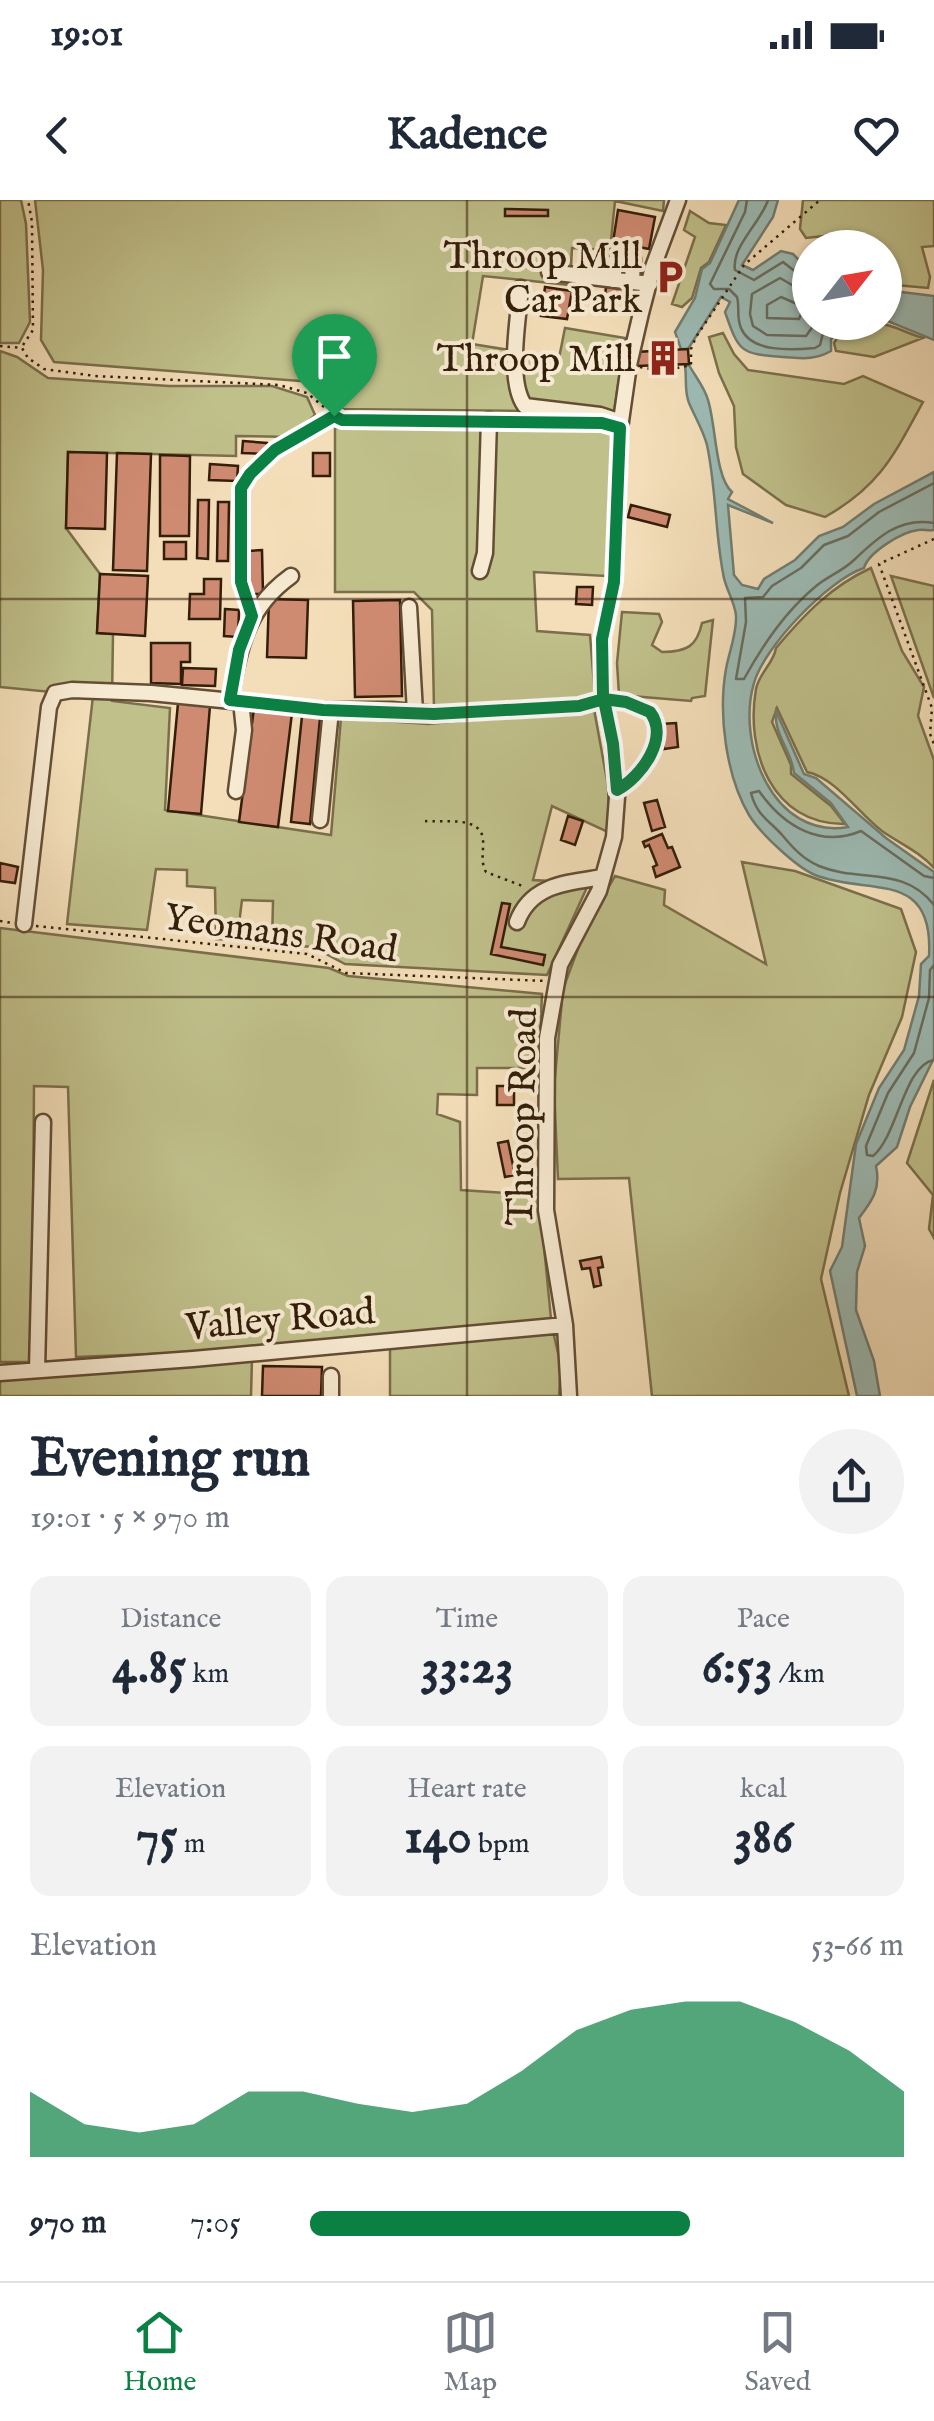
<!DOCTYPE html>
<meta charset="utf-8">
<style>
:root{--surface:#fff;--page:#f2f2f3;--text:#1f2937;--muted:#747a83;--line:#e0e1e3;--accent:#0b8043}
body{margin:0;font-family:"IM FELL English",serif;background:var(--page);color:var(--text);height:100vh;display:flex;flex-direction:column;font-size:38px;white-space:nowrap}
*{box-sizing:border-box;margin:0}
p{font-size:32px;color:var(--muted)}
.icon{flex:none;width:55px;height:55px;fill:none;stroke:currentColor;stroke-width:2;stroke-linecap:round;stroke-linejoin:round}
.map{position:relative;height:1196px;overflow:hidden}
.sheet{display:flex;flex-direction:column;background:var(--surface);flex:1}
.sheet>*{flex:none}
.needle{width:65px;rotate:59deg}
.buttons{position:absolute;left:792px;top:30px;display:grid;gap:20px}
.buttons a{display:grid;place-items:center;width:110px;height:110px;border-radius:50%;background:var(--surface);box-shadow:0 2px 8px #0004;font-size:50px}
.pin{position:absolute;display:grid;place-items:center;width:85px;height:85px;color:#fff;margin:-102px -42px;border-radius:50% 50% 50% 0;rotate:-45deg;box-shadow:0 0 10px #0007}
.pin .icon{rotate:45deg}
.round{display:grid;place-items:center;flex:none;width:105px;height:105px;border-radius:52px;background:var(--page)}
.summary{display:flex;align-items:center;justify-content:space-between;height:170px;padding:0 30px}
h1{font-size:55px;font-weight:700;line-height:75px}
.metrics{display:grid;grid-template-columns:repeat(3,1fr);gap:15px;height:170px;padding:10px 30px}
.metrics div{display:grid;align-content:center;border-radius:20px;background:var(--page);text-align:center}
.metrics b{font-size:50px;font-weight:700}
.metrics small{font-size:28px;font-weight:400}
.metrics p{font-size:28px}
.chart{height:280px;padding:20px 30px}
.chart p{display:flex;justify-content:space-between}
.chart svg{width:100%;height:180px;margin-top:10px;fill:var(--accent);opacity:.7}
ul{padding:0 30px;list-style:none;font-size:32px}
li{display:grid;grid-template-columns:160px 120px 1fr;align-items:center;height:75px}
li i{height:25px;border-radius:12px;background:var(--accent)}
.status{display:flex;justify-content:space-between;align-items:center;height:70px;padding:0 50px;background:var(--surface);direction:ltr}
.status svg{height:28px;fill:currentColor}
header{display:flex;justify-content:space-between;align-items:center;height:130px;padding:0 30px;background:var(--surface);font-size:45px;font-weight:700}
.tab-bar{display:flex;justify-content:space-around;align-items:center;height:140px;border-top:2px solid var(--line);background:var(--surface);font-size:28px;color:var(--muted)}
.tab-bar a{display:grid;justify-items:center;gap:5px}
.tab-bar .current{color:var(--accent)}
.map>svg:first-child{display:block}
</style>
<div class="status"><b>19:01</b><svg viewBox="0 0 49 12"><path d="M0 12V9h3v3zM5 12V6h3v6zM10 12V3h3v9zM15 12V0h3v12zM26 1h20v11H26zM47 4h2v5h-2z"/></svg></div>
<header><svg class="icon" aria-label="back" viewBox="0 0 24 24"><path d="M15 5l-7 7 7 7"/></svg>Kadence<svg class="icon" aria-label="heart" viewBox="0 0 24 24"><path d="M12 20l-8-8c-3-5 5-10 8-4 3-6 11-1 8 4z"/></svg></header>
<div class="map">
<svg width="934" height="1196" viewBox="0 0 934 1196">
<rect width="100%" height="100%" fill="#f3deb9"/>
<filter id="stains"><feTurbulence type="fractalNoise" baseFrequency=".002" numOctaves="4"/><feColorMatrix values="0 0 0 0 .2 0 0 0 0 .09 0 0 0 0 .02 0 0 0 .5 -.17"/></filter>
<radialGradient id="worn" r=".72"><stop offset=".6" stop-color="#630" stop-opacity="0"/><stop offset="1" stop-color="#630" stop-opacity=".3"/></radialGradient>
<path fill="#c0c08b" stroke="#7a6f4a" stroke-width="2.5" d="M0,0h21l5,24 4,98 -11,21h-19z
M35,0h629l-1,11 -48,-10 -5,49 -38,-2 -2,37 -87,-9 -11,68 87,14 6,-30 60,10 -11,74 -276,-3 -11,-26 -273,-21 -13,-22 2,-70z
M803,0h131v46l-12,1 8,30 -2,11 -43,-4v-36l-42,-1 -19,-11 -18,2 -6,-9z
M690,11l19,12 17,2 -17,37 -8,6 -9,30 -10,9 -10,-3 23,-67 -11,-7z
M865,123c25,-1 35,8 58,15l-49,19 -38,-6 -2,-8c7,-12 18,-18 31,-20z
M723,133l11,21 14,16 96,14 19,-8 60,26c-29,53 -43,84 -98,115l-39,-12 -43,-31 -7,-27 -2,-41 -15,-33 -10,-36z
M0,151l17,6 31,21 121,8h103l35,11 8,18 -24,22 -55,-1v20l-168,-4 -2,76 34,46 -3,59 16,1 -1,67 58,7 -5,102 166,25 10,-117 87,6 166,-15 14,77 2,47 -58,-27 -19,74 56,3 -42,92 -202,-11 -32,-17 -41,-3 1,-43 -31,-1 -5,40 -21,-1 -1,-51 -28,-2v-16l-31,-1 -9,61 -80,-6 26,-228 -93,-9z
M496,227l116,4 -6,145 -72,-4 3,59 53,4 5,62 -161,11 -2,-98 -18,-18h-79v-164z
M871,368l31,83 22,36 -6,29 16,44v108c-14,-16 -35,-25 -52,-37 -24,-18 -46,-53 -75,-59l-30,-64 -5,14 19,43v9l40,32 14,18c-73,1 -100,-73 -89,-135 3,-16 18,-26 20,-41 28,-33 55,-62 95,-80z
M891,376l43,10v112z
M622,412l37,2 3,8 -10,23 10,7c25,0 35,-6 40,-29l11,-3 -8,76 -13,2 -1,3 -72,-6 -2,-32z
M742,662l53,9 106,38 15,43 -14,65 -33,78 -29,98 -19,86 28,117h-197l-23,-218 -71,1 -4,-91 9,-99 25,-67 27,-46 50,14 -1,15 102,59z
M0,728l329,40 19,8 194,18 -3,74h-62v27l-39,-1 -1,20 23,8 1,68 78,5 12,124 -347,33 -128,5 -8,-270 -34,-1 -2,276h-32z
M934,880v158l-5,-9 4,-34 -26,-32z
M553,1131l8,35 -2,30h-169v-49z
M252,1158l-1,38h-251v-18z"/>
<path fill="#9cbbb5" stroke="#727c70" stroke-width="2.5" d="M739,0h39l-5,17 -31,48 11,5 28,-19 12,3 17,17v51l43,1 -22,16v12c-18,10 -30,7 -48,6 -43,-3 -44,-5 -58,-45l5,-10 -9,-5 -33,52h-7l-6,-17 20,-34 7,-29 8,-6z
M885,90l49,6v44l-49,-20z
M689,165c6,11 16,23 19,35 8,25 7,77 24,92l-4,7 45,24 -45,-18 6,70 8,10 16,4 6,-10 31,-19 24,-24 24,-9 31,-23 60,-32v58c-5,1 -11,-1 -16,0 -17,2 -50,23 -54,38 -36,12 -100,79 -110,115 -18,60 19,157 94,144l-17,-24 -37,-30c-2,-22 -21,-39 -18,-62l28,63 12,4 70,60 48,34v186l-24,49 -13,40 -21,19c5,23 -4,35 -17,52l6,28 -8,26 -1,38 18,51 6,35h-23l-27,-125 12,-24 14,-103 23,-56 25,-38 15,-54 2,-32 8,-8c5,-88 -61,-60 -114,-81 -19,-8 -55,-42 -66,-60 -23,-39 -31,-101 -23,-146 3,-17 11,-36 10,-53 -1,-15 -11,-27 -13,-43 -8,-42 -7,-86 -16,-128 -4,-15 -12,-28 -18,-42 -5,-12 -2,-24 -4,-37z"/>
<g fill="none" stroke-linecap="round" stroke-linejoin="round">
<path stroke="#686c5f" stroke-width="2.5" d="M747,0l-2,12 -35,72 4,5h15l8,8c3,11 -1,19 4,31 10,25 51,22 74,20l5,-3 3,-12 12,-11
M768,0c-7,22 -37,47 -33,70l19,10 29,-18 18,14 9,2
M810,91l-11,-2 -19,-11 -28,16 -2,20 3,12 14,9 39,1 10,-14
M781,97l23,10 -5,12 -32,-1v-13z
M934,283l-55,29 -31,24 -24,9 -23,23 -29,18 -9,11 -18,1 1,24 -10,57h8c18,-33 41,-67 71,-92 11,-10 28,-16 39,-27 23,-22 45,-43 80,-37
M934,678l-10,-2 -63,-45c-40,17 -77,-4 -102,-40l-8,2c6,23 18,27 32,43 10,12 20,23 36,30 41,17 84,-1 115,39
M934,765l-4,5 -1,28 -15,55 -26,40 -22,53 1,9 6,1c25,-21 31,-91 61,-96"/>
</g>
<path fill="#cf8b72" stroke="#331e09" stroke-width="2.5" d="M505,9l43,1v6h-43z
M618,10l37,7 -6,32 -36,-7z
M581,54l27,1 -1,21 -27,-1z
M545,87l27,4 -5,28 -26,-3z
M606,87l35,4 -1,7 -35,-3z
M688,149l1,15 -52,2 -1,-14z
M243,241l24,2v11l-25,-1z
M68,252l39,1 -2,76 -39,-1z
M117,253l34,1 -4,117 -34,-1z
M313,253h17v23h-17z
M160,255l30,1 -1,80h-29z
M210,264l28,2 -1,15 -28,-1z
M198,300h11l-1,59 -11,-1z
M218,302h11l-1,59h-11z
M631,305l39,10 -3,12 -39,-10z
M164,342h22v17h-22z
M262,350l1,44h-13l-1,-43z
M100,374l48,2 -3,60 -48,-3z
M204,379h17l-1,40h-31l1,-25h14z
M577,387h16l-1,18 -16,-1z
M269,399l39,1 -2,58 -39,-1z
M400,400l2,96 -47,1 -2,-96z
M225,409l14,1 -1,27 -14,-1z
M151,443h39v19h-9v22l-30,-1z
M183,468l33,1 -1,17 -33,-1z
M178,503l32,3 -9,108 -33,-3z
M254,508l38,5 -14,114 -39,-5z
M302,516l18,2 -10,106 -19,-2z
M676,523l2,24 -14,2 -3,-25z
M657,600l8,27 -13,4 -8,-28z
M568,616l15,5 -8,24 -14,-5z
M662,634l6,14 4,-1 8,20 -24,10 -3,-10 4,-2 -8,-20 -4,2 -2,-5z
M0,663l18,4 -3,16 -15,-2z
M502,703l8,1 -9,43 44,8 -2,10 -52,-11z
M497,886h17v19h-17z
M508,941l7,34 -10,2 -7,-34z
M601,1057l2,10 -5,1 3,17 -7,2 -4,-19 -8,1 -2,-8z
M263,1166l59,1 -1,29h-59z"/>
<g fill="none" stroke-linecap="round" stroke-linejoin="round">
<defs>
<path id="minor" d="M549,72l101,12
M613,80l3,-21 8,-6 9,6 -1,23
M521,88c-3,31 -14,94 4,118l75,9 21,7
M480,371l5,-18 4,-133
M409,407l6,105
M252,416l-11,-35v-93l10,-15 24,-23 59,-34
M604,499l22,3 24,10c20,26 -9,65 -33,77
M230,500c10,-52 15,-91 61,-124
M236,591l8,-61 -3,-29
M320,620l11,-110
M517,722c14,-38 50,-39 86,-45
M24,724l25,-217 6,-14 17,-3 79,3 172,17h69l43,4 144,-8 25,-6
M37,1170l6,-248
M0,1173l193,-14 372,-34
M331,1196v-20
M569,1196l-4,-71 -19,-115 1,-172 13,-73 39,-74 15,-54 3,-40 -4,-53 -10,-48 -1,-57 12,-57 6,-154 9,-63 12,-52 12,-46 25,-67"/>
</defs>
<use href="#minor" stroke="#634e35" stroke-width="19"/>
<path stroke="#331e09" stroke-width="2.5" stroke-dasharray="2.5 5" stroke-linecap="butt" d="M23,145l10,-15 -1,-108 -4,-22
M0,146l22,2 6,10 16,11 51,7 184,9 28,8 17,14
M640,167l22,4 29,-6v-16l5,-12 48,-72 76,-65
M347,220h132
M502,220h37
M934,339l-55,25 53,144 -2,26 4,10
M425,621c18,2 55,-6 58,18 1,12 -3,22 3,33l39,15
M0,721l13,2
M36,726l271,28 39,19 201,8"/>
<use href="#minor" stroke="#f7ead2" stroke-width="14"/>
</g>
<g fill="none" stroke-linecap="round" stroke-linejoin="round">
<defs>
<path id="route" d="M334,216l8,4 260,3 18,5 -6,154 -12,57 1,57 1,4 9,44 4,46c24,-13 53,-52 33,-78l-24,-10 -22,-3 -25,7 -145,8 -111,-4 -93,-10 9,-50 13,-34 -11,-34v-94l9,-14 25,-24 59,-34"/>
</defs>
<use href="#route" stroke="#fff" stroke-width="20"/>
<use href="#route" stroke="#0b8043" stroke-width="12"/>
</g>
<path fill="none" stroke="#331e09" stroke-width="2.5" stroke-opacity="0.55" d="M467,0v1196M0,399h934M0,797h934"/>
<defs>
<symbol id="parking-bare" viewBox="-9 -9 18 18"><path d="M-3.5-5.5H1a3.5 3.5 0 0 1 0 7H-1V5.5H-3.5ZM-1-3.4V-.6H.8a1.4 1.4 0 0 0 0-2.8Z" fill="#8f2418" stroke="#f7ead2" stroke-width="2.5" paint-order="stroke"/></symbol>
<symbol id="building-bare" viewBox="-9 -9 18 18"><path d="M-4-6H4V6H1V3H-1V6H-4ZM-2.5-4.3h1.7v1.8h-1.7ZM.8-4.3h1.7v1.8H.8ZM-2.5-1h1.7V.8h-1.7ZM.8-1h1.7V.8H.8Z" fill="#8f2418" stroke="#f7ead2" stroke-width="2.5" paint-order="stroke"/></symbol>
</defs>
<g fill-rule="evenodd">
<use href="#parking-bare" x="645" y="52" width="50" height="50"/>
<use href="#building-bare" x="638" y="133" width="50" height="50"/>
</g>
<g text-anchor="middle" stroke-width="8" stroke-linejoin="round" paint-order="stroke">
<g font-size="38" fill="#331e09" stroke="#f7ead2" text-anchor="end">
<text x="642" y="68">Throop Mill<tspan x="642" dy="44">Car Park</tspan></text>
<text x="635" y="171">Throop Mill</text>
</g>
<g font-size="38" fill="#331e09" stroke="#f7ead2">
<text transform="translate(281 732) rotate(8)" y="13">Yeomans Road</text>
<text transform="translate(521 917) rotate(-89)" y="13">Throop Road</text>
<text transform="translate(280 1118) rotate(-5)" y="13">Valley Road</text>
</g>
</g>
<rect width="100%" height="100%" filter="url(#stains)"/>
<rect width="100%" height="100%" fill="url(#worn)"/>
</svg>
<div class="buttons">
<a><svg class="needle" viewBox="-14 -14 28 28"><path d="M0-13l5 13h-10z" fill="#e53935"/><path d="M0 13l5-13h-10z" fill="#747a83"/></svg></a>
</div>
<div class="pin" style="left:334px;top:216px;background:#1e9e55"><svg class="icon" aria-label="arrive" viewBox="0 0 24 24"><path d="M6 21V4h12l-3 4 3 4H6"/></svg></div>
</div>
<section class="sheet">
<div class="summary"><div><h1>Evening run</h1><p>19:01 · 5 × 970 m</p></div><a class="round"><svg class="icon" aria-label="share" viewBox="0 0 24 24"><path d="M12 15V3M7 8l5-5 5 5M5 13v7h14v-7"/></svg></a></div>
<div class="metrics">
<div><p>Distance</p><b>4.85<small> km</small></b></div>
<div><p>Time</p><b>33:23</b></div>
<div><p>Pace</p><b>6:53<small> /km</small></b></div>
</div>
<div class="metrics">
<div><p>Elevation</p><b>75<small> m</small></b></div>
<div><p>Heart rate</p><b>140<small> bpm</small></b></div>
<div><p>kcal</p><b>386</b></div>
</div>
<div class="chart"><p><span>Elevation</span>53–66 m</p>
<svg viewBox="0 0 160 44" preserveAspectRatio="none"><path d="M0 44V28L10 36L20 38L30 36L40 28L50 28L60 31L70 33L80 31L90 23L100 13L110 8L120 6L130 6L140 11L150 18L160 28V44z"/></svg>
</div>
<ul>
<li><b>970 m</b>7:05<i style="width:64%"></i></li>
</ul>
</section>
<nav class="tab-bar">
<a class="current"><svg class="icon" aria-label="home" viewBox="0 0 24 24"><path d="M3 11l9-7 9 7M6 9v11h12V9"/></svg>Home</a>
<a><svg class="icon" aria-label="map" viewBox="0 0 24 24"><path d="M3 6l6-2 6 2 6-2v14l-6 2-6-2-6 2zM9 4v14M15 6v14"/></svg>Map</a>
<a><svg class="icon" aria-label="saved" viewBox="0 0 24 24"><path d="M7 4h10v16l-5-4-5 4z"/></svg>Saved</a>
</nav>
